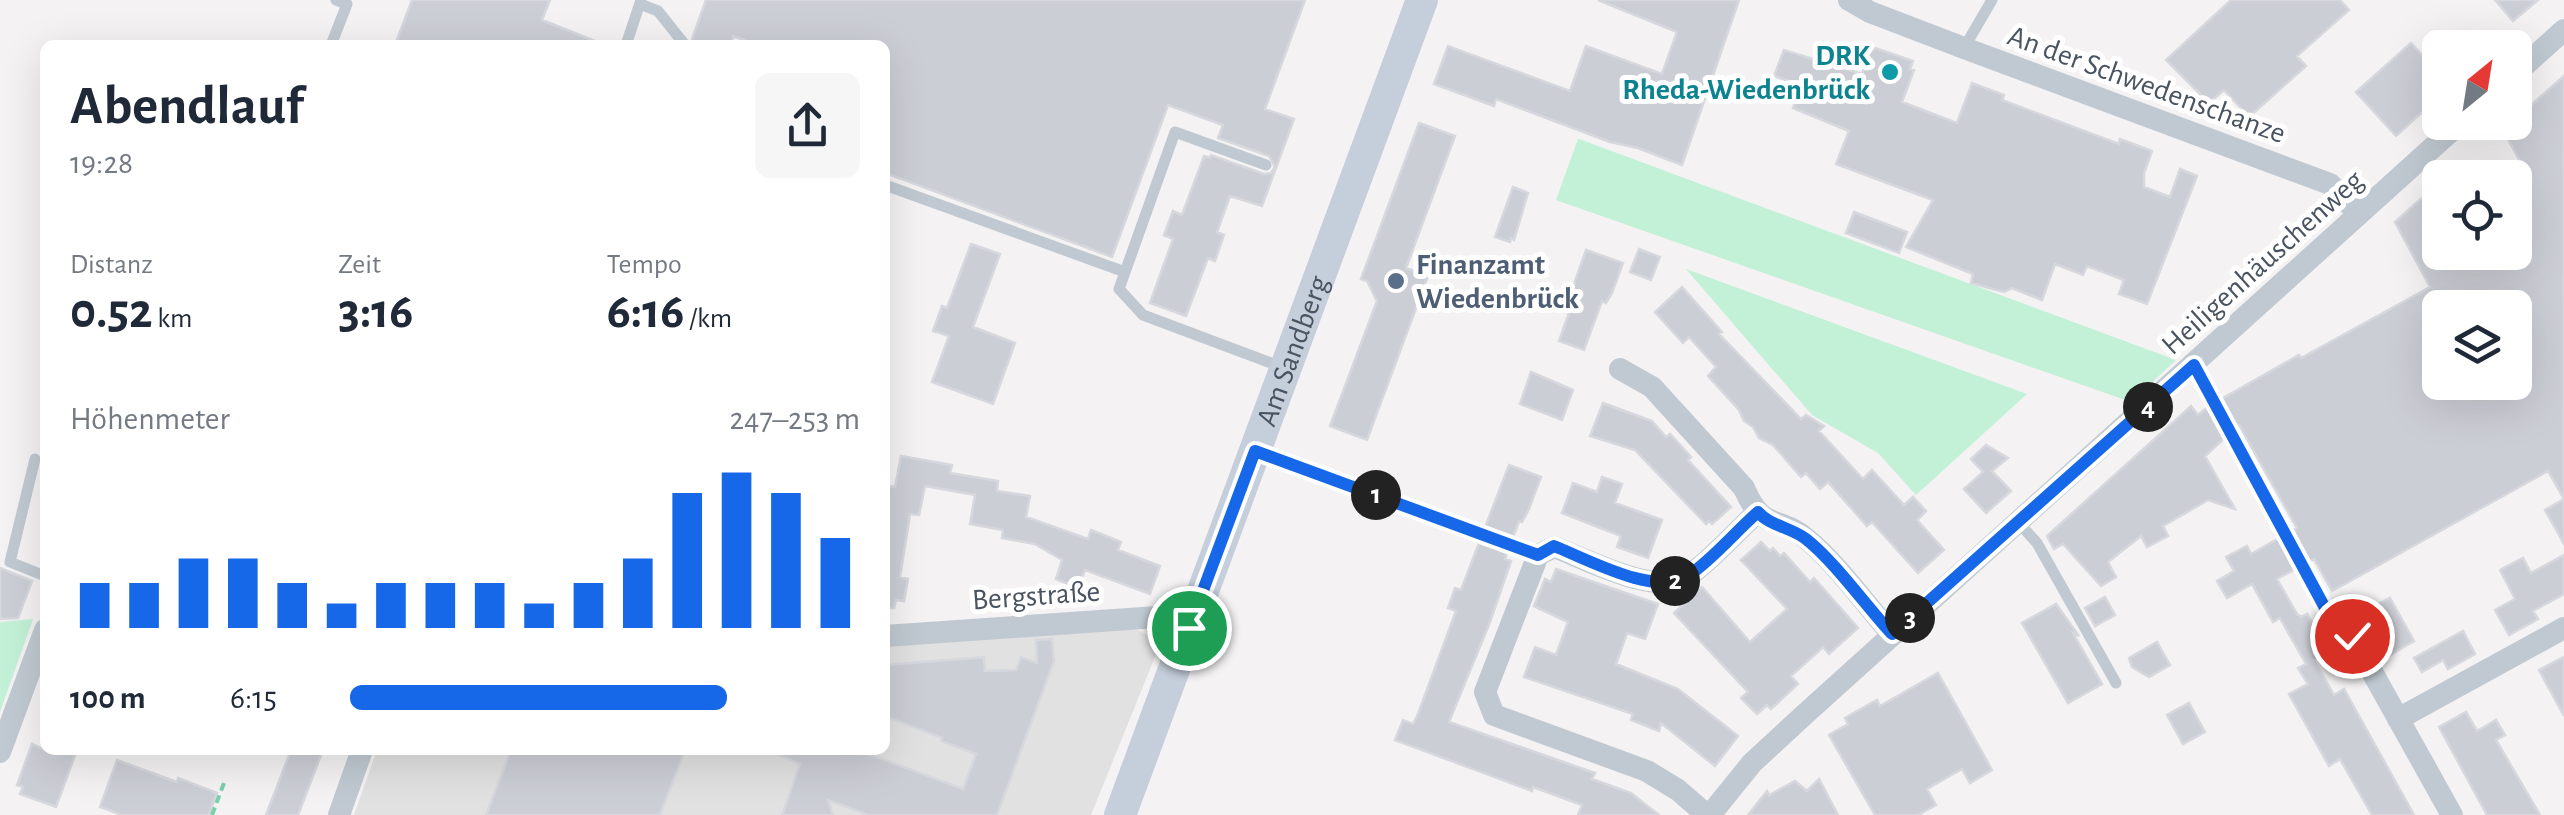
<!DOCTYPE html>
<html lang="de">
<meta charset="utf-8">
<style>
:root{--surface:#fff;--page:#f6f6f7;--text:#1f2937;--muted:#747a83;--accent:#1767e9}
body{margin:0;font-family:"Alegreya Sans",sans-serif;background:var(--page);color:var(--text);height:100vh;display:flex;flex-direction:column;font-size:38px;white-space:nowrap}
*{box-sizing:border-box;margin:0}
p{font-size:32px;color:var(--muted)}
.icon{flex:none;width:55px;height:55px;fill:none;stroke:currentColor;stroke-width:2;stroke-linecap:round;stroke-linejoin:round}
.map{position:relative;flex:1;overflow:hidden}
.drawer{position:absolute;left:40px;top:40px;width:850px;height:715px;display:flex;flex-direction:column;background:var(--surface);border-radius:15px;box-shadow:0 10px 40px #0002}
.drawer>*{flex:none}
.needle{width:65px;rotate:30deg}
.tools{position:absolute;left:2422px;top:30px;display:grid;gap:20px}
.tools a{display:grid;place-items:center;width:110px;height:110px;border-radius:15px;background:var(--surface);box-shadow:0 10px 40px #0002;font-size:50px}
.pin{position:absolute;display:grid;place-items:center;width:85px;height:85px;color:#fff;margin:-42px;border:5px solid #fff;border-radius:50%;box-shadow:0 2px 10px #0007}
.km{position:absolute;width:50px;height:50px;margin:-25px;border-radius:50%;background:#222;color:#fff;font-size:28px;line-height:50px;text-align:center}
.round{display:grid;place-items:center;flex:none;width:105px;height:105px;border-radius:15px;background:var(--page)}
.overview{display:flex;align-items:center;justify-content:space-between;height:170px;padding:0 30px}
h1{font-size:55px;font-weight:600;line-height:75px}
.metrics{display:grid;grid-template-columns:repeat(3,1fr);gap:15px;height:170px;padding:10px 30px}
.metrics div{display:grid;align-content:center}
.metrics b{font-size:50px;font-weight:600}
.metrics small{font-size:28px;font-weight:400}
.metrics p{font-size:28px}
.chart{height:280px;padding:20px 30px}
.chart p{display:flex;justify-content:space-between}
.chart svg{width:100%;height:180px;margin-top:10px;stroke:var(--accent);stroke-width:6}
ul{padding:0 30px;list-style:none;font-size:32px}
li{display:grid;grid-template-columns:160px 120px 1fr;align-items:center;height:75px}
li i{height:25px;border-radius:12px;background:var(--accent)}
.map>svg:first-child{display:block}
</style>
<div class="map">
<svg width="2564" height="815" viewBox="0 0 2564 815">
<rect width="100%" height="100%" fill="#f4f2f2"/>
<path fill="#e2e1e1" d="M1128,625l33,17 -70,173h-737l23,-65h508v-107z"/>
<path fill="#c2f1d7" d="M1578,139h1l597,221 -45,42 -575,-202z
M1686,269l341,125 -111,101 -38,-42 -66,-38z
M33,619l-33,93v-90z"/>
<path fill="#ccced5" stroke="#d6d8de" stroke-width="2.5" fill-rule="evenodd" d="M412,0h138l-8,20 63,25h-210z
M706,0h599l-40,109 29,10 -32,87 -32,-10 -13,36 7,3 -9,26 -7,-3 -22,58 -36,-13 23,-64 -9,-4 9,-24 9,4 22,-59 6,2 1,-3 53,19 7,-1 4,-6 -6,-11 -51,-18 5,-13 -55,-20 -56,152 -227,-84v-128h-128l-24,-9 -1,9h-38l-2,-6z
M1598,0h141l-57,165 -44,-17 -28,-6 -114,-43 -2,7 -60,-22 14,-38 122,45 16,-45 76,28 15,-42z
M2231,0h109l9,10 -52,46 9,10 -57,51 -25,-27 -15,13 -43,-43z
M2495,0h43l-25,21z
M2411,43l29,32v21l-44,40 -40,-44z
M1872,47l41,14 -3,8 4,1 -12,32 55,21 15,-40 32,12 -2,5 117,44 1,-5 32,12 -8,22v14l26,10 10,-28 17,7 -50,128 -28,-10 5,-14 -37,-14 -4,9 -28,-11 -13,36 -30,-12 -8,4 -33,-9 2,-9 -67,-27 27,-47 -97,-36 13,-33 -56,-23 4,-10 -8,-3 5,-12 -20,-7 10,-26 78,24z
M2564,76v423l-16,-28 -216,120 -18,-32 -37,20 20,35 4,3 6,-3 22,38 -15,8 20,35 10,-6 70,126h-42l-32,-56 -11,7 -40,-72 19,-10 -10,-16 8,-4 -26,-46 -7,4 -21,-38 -25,14 -10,-17 17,-10 -8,-14 21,-11 4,8 46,-26 -58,-103 -34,31 30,53 -27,-9 -45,26 5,10 -21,11 -6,-11 -33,26 8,15 -15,9 -38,-42 -9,5 -7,-13 144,-130 7,9 11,-9 90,-51 2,3 129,-71 -35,-65 45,-40v70h75v-71l12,-7 -24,-44zM2440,308h75v74h-75z
M1419,123l36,13 -49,132 22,8 -61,164 -37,-14 47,-125 -10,-20 -6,-2z
M1513,187l15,6 -14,47 -3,-2 -1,4 -15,-5z
M1854,212l53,20 -8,21 -53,-20z
M971,244l29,10 -27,73 42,16 -22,61 -61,-22 17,-46 -16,-5 9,-25 5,2z
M1639,249l21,8 -9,23 -21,-8z
M1586,250l37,13 -11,30 -6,10 -4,-2 -18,49 -25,-9 10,-28 -9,-4 7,-21 5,2z
M1682,287l40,45 -3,2 82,85 5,-4 18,11 -5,5 44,48 9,-9 32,35 9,-8 13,14 -9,9 27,30 -26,23 -46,-51 -5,4 -39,-44 -8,7 -14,-16 -5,4 -28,-32 -14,-7 -6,-11 -9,-6 -5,-11 -31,-34 8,-9 -27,-30 -6,6 -28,-31z
M1531,372l42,18 -11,30 -42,-16z
M1603,403l49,18 14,16 4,-3 21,23 -3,3 43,47 -19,17 -3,-3 -3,3 -71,-74 -45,-14z
M1986,445l22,13 -16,13 19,20 -25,22 -22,-24 19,-17 -12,-13z
M901,456l51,9 -2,8 48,8 -1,10 33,5 -4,21 62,22 3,-9 30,12 -3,8 42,16 -10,28 -65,-24 -7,18 -22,-9 6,-19 -27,-16 -33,-6 1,-8 -33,-6 5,-29 -50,-9 -6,29 -9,-1 -10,63 8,2 -4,22 -8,-1 -2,8h-9v-123l10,2z
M1509,465l32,12 -12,32 -7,13 -3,-1 -14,38 6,2 -21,61 -41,100 146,51 -3,6 39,14 28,22h-81l4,-10 -49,-18 -1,4 -137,-51 8,-20 10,4 5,-10 38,-103 -8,-3 7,-20 6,2z
M1602,477l20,7 -7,19 47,17 -14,38 -31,-11 4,-11 -59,-23 11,-30 24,9z
M2564,499v45l-19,-34z
M1761,542l9,9 3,-3 7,8 4,-3 26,29 4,-4 44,50 -29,26 -6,-7 -32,29 7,8 -27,25 -4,-4 -10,9 -16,-16 7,-6 -74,-79 28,-26 48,55 37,-33 -46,-49z
M2564,555v39l-31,17 5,8 -29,16 -14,-25 20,-11 -15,-29 23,-12 8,15z
M0,568l32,13 -14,37 -18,1z
M1556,569l102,35 -13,35 -18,-6 -11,31 62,25 60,47 -23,30 -54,-43 -2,8 -28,-11 2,-6 -109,-37 11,-30 21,8 12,-33 -34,-16 11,-27 6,3z
M2105,597l10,18 -20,11 -10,-18z
M2390,598l24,43 -24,14 -17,-31 5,-3 -8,-13z
M2056,604l23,32 -6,-3 29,51 -34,19 -46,-80z
M2463,631l12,23 -27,15 -5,-9 -21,12 -8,-14z
M1052,639l2,22 -57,154h-129l-40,-15 5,15h-51l18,-51 -32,-14h90l105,39 13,-35 -35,-13 1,-3 -57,-22v-51l99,-8 1,14 31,-1 5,-13 16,6 -1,-23z
M2157,642l13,23 -21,12 -17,-10 -3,-9z
M2564,657v59l-25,-46z
M1938,673l54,97 -22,13 -8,-14 -35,20 9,16 -18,10h-43l-46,-80 19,-11 -3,-6 12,-7 20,-11 3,6z
M2189,703l16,29 -22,12 -16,-29z
M2466,712l11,19 19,-11 9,15 -9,5 44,75h-53l-48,-88z
M32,744l13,6h32l-21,57 -36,-13 3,-7 -6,-2z
M291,750h32l-25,65h-32z
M511,750h174l-25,65h-174z
M117,760l60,22 1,-4 39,15 -8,22h-87l-22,-8z
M1819,779l19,36h-90l19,-24 2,4 26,-14 12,10z"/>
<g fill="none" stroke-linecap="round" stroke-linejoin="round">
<path stroke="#79d0aa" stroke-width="4" stroke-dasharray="8 5" stroke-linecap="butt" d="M2204,384l129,238
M1278,459l240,88
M212,815l12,-32"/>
<path stroke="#c0c9d1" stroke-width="11" d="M640,4l18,7 27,34
M331,45l16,-41 -11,-4
M626,45l15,-45
M1964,48l28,-48
M1266,165l-91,-33 -56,157 24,26 139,52
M885,185l240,87
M35,459l-25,103 35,14
M2018,522l19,21 79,140"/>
<path stroke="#c0c9d1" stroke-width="22" d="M1849,0l21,12 94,36 366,136 29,30
M2515,74l49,-44
M1620,369l32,18 92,101c19,45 34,26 64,52 31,26 57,64 84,94
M885,636l272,-19 32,11
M2352,636l100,179
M2398,719l166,-91
M0,752l45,-122
M339,815l23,-65
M1707,815l-29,-25 -31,-19 -153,-56 -9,-23 53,-137 16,-8c33,12 101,50 134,29 25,-17 47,-44 70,-64
M1710,815l42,-52 52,-48 657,-593"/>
<path stroke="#c5cedb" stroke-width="32" id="s1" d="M1120,815l302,-815"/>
</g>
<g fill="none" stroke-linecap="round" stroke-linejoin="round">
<defs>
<path id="route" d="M1189,628l66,-177 283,104 16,-9c33,13 101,51 134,30 25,-17 47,-44 70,-64 12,14 32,15 48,27 29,23 60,67 86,95l302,-269 144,267 14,4"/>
</defs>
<use href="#route" stroke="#fff" stroke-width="20"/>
<use href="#route" stroke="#1767e9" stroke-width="12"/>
</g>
<circle fill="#0f9aa8" stroke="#fff" stroke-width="4" cx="1890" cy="72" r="10"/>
<circle fill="#5c6f8a" stroke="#fff" stroke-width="4" cx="1396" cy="281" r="10"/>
<g text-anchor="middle" stroke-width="10" stroke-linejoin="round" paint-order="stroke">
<g font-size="30" font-weight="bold" fill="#0d838f" stroke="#fff" text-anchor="end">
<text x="1870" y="65">DRK<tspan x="1870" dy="34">Rheda-Wiedenbrück</tspan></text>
</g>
<g font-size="30" fill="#495460" stroke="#fff">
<text transform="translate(2147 84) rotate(20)" y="10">An der Schwedenschanze</text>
<text transform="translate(2262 262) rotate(-42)" y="10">Heiligenhäuschenweg</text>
<text dy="10" stroke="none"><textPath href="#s1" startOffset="495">Am Sandberg</textPath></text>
<text transform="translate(1036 595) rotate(-4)" y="10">Bergstraße</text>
</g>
<g font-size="30" font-weight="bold" fill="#4e5e75" stroke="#fff" text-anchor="start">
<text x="1416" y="274">Finanzamt<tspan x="1416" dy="34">Wiedenbrück</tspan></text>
</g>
</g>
</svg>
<div class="tools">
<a><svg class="needle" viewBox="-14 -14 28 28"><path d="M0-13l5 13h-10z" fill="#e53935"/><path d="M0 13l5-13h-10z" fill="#747a83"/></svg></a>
<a><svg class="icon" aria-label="locate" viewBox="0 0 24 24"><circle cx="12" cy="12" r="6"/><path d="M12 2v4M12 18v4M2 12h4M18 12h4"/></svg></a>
<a><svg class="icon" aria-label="layers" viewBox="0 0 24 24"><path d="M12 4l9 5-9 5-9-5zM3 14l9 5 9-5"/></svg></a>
</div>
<div class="pin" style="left:1189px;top:628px;background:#1e9e55"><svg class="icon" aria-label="arrive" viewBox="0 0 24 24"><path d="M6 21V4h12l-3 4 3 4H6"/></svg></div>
<div class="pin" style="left:2352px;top:636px;background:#d93025"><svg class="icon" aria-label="check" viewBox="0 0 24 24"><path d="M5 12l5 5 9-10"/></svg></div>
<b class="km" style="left:1376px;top:495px">1</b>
<b class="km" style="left:1675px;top:581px">2</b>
<b class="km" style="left:1910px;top:618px">3</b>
<b class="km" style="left:2148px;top:407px">4</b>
<section class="drawer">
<div class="overview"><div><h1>Abendlauf</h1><p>19:28</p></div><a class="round"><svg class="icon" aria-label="share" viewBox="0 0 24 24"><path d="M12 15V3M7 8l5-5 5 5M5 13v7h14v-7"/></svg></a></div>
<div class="metrics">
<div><p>Distanz</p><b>0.52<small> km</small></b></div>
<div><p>Zeit</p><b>3:16</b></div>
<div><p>Tempo</p><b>6:16<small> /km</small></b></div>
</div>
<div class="chart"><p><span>Höhenmeter</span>247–253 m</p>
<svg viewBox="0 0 160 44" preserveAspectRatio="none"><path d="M5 44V33M15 44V33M25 44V27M35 44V27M45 44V33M55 44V38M65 44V33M75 44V33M85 44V33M95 44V38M105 44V33M115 44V27M125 44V11M135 44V6M145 44V11M155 44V22"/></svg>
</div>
<ul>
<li><b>100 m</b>6:15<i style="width:74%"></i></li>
</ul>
</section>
</div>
